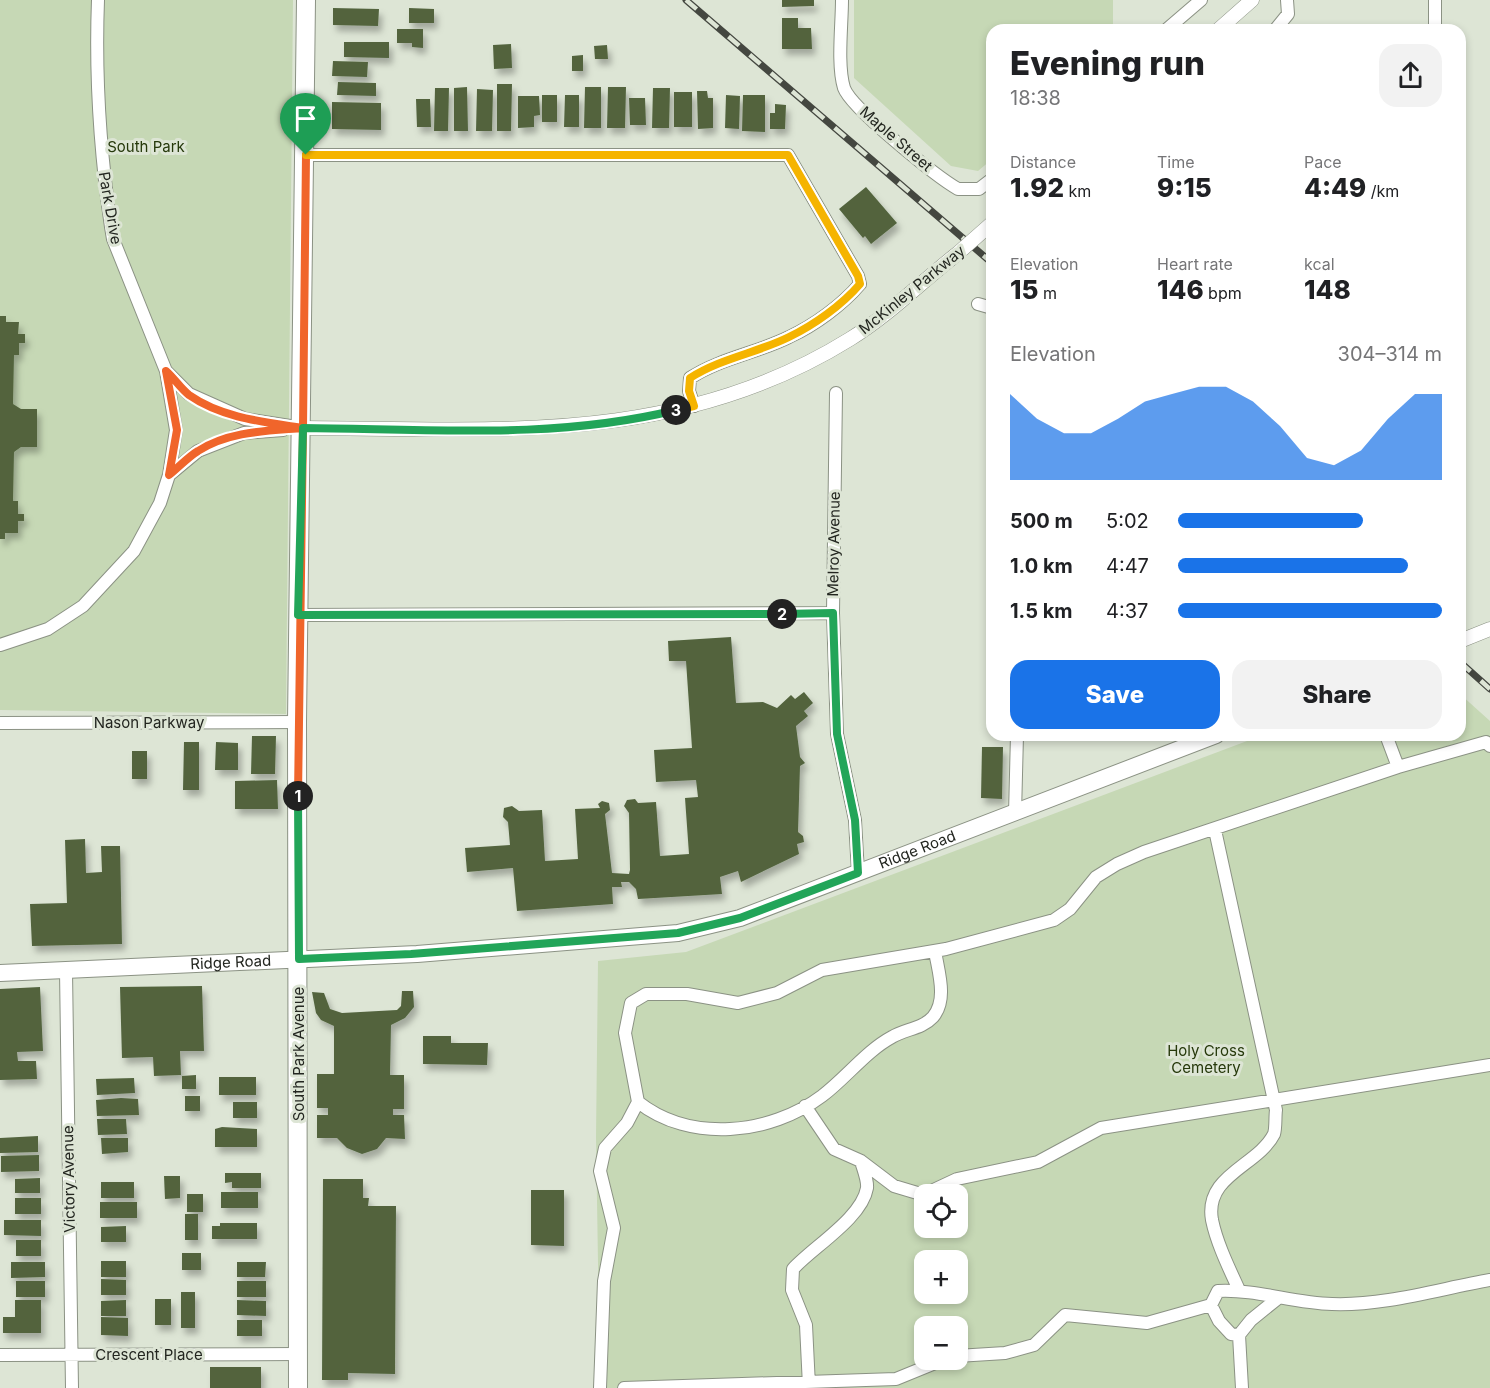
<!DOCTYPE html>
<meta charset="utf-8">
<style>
:root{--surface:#fff;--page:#f2f2f2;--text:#202124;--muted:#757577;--accent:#1a73e8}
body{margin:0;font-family:Inter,sans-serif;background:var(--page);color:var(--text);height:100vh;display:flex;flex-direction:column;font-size:22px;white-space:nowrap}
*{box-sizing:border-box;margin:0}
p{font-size:20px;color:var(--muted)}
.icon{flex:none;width:33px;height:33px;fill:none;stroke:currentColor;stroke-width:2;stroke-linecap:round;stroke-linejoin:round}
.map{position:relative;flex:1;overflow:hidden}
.details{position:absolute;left:986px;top:24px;width:480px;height:717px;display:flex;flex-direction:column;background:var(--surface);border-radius:18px;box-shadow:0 3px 9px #0003}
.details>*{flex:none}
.fabs{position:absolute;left:914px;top:1184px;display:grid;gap:12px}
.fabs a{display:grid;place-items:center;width:54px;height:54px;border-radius:12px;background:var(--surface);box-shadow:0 3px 9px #0003;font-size:30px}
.pin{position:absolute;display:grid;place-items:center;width:51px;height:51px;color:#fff;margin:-62px -26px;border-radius:50% 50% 50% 0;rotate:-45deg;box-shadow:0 0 6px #0007}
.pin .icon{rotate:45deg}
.km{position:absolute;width:30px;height:30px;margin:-15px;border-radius:50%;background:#222;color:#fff;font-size:16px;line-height:30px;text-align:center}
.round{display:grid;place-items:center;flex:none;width:63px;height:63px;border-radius:18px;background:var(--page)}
.headline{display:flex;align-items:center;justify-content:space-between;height:102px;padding:0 24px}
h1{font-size:33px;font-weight:800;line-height:45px}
.figures{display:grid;grid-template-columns:repeat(3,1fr);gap:9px;height:102px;padding:6px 24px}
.figures div{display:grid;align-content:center}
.figures b{font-size:26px;font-weight:800}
.figures small{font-size:16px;font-weight:400}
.figures p{font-size:16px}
.chart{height:168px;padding:12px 24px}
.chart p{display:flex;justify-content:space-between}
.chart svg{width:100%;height:108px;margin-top:6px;fill:var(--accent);opacity:.7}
.button{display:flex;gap:12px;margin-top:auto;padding:12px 24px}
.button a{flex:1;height:69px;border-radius:18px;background:var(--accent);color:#fff;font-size:24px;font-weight:800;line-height:69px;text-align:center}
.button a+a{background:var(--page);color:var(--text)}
ul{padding:0 24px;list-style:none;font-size:20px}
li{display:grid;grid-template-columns:96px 72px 1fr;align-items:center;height:45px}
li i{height:15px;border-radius:8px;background:var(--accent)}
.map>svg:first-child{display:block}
</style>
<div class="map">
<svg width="1490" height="1388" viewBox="0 0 1490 1388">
<defs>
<filter id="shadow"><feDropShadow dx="3.5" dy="6" stdDeviation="3" flood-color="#0004"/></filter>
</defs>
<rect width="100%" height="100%" fill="#dde5d5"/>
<path fill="#c6d8b5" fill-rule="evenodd" d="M0,0h293l-7,714 -286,-4z
M854,0h259v30h-121l-1,130 -13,11 -27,-5 -97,-88z
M1460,694l30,27v667h-890l-4,-251 2,-176 88,-9 577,-217h197zM924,1194h33v33h-33zM924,1260h33v33h-33zM924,1326h33v33h-33z"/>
<path fill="#52643e" filter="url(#shadow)" d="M782,0h32v6l-32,1z
M333,8l46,1 -1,17 -45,-1z
M409,8l25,1v14h-25z
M782,18h16v10h13l1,21h-30z
M397,29h26v19l-11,-1v-4h-15z
M344,42h45v16l-45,-1z
M511,44l1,24 -18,1 -1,-24z
M607,45l1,14h-13l-1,-13z
M583,55v16h-11v-15z
M333,61l35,1 -1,15 -35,-1z
M338,82l38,1v13l-39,-1z
M497,84h15l-1,47h-14z
M467,87l1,44h-14v-43z
M585,87h16v41h-17z
M608,87h18l-1,41h-18z
M435,88h14l-1,43h-14z
M653,88h17l-1,40h-17z
M477,89l16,1 -1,41h-16z
M697,91h10l1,7h5v30l-15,1z
M674,92h18v35h-18z
M542,95h15v27h-15z
M565,95h14v32h-15z
M726,95l14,1 -1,33 -14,-1z
M743,95h22v37l-23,-1z
M518,96h21l1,19 -6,1v11l-16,1z
M629,98h16l1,27h-16z
M416,99h14l1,28h-14z
M332,102l49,1v27l-49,-1z
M775,104l11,1 -1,24h-15v-16h5z
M866,187l31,36 -26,21 -6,-8 -2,2 -24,-29z
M0,316h6v6h13l-1,12h7v9h-6v12h-5l-1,49 8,5h16v38h-16l-7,5 -1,49h5v13h6v7h-6v12h-13v6h-5z
M731,637l5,66 27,-1 14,6 14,-13 4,4 9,-7 9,11 -9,8 4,5 -12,10 4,31 5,6 -5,3 -2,66 5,4 1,6 -7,2 2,10 -58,28 -3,-11 -18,6 2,17 -84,5 -2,-10 -7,-7h-8l1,5h-10l1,17 -96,7 -4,-43 -46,4 -2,-24 45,-3 -2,-23 -5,-5 1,-9 8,-2 7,5 23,-1 3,51 33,-2 -3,-50 25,-1 -2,-4 4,-3 7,2 1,7 -5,4 7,59 17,1 1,-4 -1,-57 -5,-7 3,-6 8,-1 3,4 18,-1 4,54 29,-2 -4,-56 13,-1 -2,-17 -40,2 -2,-32 38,-2 -6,-87h-17l-1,-20z
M252,736h24l-1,38h-24z
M184,742h15v48h-16z
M216,742l22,1v27h-23z
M982,747h21l-1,52 -21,-1z
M132,751h15v28h-15z
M277,780l1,29h-43v-28z
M85,839l1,34 16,-1 -1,-26h19l2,98 -90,2 -2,-42 37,-1 -2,-63z
M202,986l2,65h-24l1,24 -27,1 -1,-19 -31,1 -2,-71z
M40,987l3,64 -26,1 1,9h18l1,18 -37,1v-91z
M402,991h11l1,16 -9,11 -14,7 -1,50h14v34h-11v6h11l1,24 -19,-1 -9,11 -15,5 -15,-6 -10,-10h-20v-23h11v-7h-11v-34h17v-48l-13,-6 -5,-7 -4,-21 12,1 6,16 12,4 55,-3 4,-4z
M423,1036h28v7h37l-1,22 -64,-1z
M196,1075v14h-14v-13z
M219,1077h37v18h-37z
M134,1078l1,15 -38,2 -1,-16z
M185,1096h15v15h-15z
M121,1098l17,1 1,16 -42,1 -1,-16z
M233,1102h24v16h-24z
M97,1119h29l1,15 -29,1z
M222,1127l35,2v18h-42v-18z
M38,1136v16l-38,1v-15z
M101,1138h27v14l-26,2z
M39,1155v16l-38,1v-16z
M225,1173h36v15h-29v-6l-7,1z
M164,1176h16v22l-15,1z
M40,1178v15h-25v-14z
M323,1179h40v19h6l-1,8h28l-1,168 -47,-1v7h-26z
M101,1182h33v16h-33z
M531,1190h33v56l-33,-1z
M221,1192h37v16h-37z
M187,1194h16v18h-16z
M15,1198h26v16h-26z
M100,1202h37v16h-37z
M185,1214h13v26h-13z
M4,1220h37v16l-37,-1z
M220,1223h37v16h-45v-13h8z
M126,1226v16h-25v-15z
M16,1240h25v16h-25z
M182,1253h19v17h-19z
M101,1261h25v16h-25z
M11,1262h34v15l-34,1z
M237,1262h29l-1,15h-28z
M101,1279l25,1v15h-25z
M16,1281h29v16h-29z
M237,1281h29v16h-29z
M181,1292h14v36h-14z
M155,1299h16v26h-16z
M15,1300h26v33h-38v-16h12z
M126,1300v16h-25v-15z
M237,1300l29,1v15l-29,-1z
M101,1317l27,1v18l-27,-1z
M237,1320h25v16h-25z
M210,1367h51v21h-51z"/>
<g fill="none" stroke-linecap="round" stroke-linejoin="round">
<defs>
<path id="minor" d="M98,0c-3,77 2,151 13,227l2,12 53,132 23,23 56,25 58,9
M842,0c0,25 -5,65 2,88 7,20 93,89 114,101h21l13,-10
M1166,30l35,-30
M1275,30l13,-16 -1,-14
M1435,30v-30
M306,155h482l70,121 2,8c-18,21 -45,41 -71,53 -32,16 -68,21 -99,41l-1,13 5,15
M978,304l14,4
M166,371l10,59 -7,45
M836,393l-3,220 4,121 18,86 3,53
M298,615l535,-2
M0,645l48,-16 35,-23 51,-55 26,-48 9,-28 29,-24 46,-18 39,-3
M0,723l297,-1
M1386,735l12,32 88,-25 4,4
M1015,814l2,-79
M1215,830l61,280c-1,7 0,18 -2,24 -16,32 -70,41 -62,86 5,24 17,48 27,70
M935,951c3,20 13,48 -2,66 -11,12 -28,12 -41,20 -26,14 -46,41 -70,59 -52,39 -132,47 -184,6l-13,-69 6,-30 15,-9h41l51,9 39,-10 45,-23 124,-21 108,-29 16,-11 26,-32 21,-13 27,-12 254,-85
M66,971l6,417
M805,1106l29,43 27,12 33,25 30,9
M925,1194l32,-15 81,-17 63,-34 389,-63
M1277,1299l-26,21 -12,15 -8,-1 -12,-13 -8,-16 7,-14c38,-2 75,12 114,13 52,2 107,-15 158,-24
M1239,1335l3,53
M0,1355l297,-1
M957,1356l48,-3 29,-8 31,-30 82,8 64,-18
M809,1386l-3,-61 -14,-35 1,-21c20,-22 69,-51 74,-81 1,-8 -4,-19 -6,-27
M600,1388l4,-107 10,-53 -14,-57 5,-23 22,-25 11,-21
M624,1388l272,-9 49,-20"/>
<path id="tertiary" d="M1218,30l34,-30
M303,428c192,1 375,18 547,-89 39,-24 71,-57 107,-85
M1460,641l30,-12"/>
<g id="secondary">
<path id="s1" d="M0,973l417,-19 261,-21 62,-15 476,-183"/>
</g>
<path id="primary" d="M298,1388l-1,-666 9,-722"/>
</defs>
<use href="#minor" stroke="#8b9284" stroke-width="14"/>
<use href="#tertiary" stroke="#8b9284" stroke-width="15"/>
<use href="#secondary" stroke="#8b9284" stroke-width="18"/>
<use href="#primary" stroke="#8b9284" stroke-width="20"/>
<use href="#minor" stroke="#fff" stroke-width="12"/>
<use href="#tertiary" stroke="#fff" stroke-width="14"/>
<use href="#secondary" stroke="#fff" stroke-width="16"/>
<use href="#primary" stroke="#fff" stroke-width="18"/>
<defs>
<path id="rail" d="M686,0l306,263
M1460,662l30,27"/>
</defs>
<use href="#rail" stroke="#444740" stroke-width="7"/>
<use href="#rail" stroke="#dde5d5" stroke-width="4.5" stroke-dasharray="14" stroke-linecap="butt"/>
<defs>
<path id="tertiary-bridge" d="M957,254l34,-30"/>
</defs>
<use href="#tertiary-bridge" stroke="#8b9284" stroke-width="15" stroke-linecap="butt"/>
<use href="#tertiary-bridge" stroke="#fff" stroke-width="14"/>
</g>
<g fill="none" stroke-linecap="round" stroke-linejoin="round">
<defs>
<path id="split-1" d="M298,796l5,-368c-36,3 -74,3 -105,23 -10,6 -19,16 -29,24l8,-45 -11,-59c8,7 15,18 23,24 33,23 75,27 114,33l3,-273"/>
<path id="split-2" d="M298,796l1,163 112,-5 267,-21 62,-15 118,-45 -3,-53 -18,-86 -4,-121 -51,1"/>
<path id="split-3" d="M676,410c-121,30 -250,19 -373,18l-5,187 484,-1"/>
<path id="split-4" d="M306,155h482l70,121 2,8c-18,21 -46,41 -71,53 -32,16 -68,21 -99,41l-1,13 5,15 -18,4"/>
</defs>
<use href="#split-1" stroke="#fff" stroke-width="12"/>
<use href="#split-2" stroke="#fff" stroke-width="12"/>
<use href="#split-3" stroke="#fff" stroke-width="12"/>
<use href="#split-4" stroke="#fff" stroke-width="12"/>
<use href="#split-1" stroke="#f0652b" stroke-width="8"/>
<use href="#split-2" stroke="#22a559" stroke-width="8"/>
<use href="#split-3" stroke="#22a559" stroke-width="8"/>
<use href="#split-4" stroke="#f5b400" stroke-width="8"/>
</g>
<g text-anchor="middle" stroke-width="6" stroke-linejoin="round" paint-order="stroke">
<g font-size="15" fill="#232620" stroke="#dde5d5">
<text transform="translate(896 139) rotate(41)" y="5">Maple Street</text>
<text transform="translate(110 208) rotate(80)" y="5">Park Drive</text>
<text transform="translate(912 290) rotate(-39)" y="5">McKinley Parkway</text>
<text transform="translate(834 544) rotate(-89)" y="5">Melroy Avenue</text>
<text x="149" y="728">Nason Parkway</text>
<text dy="5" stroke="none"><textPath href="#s1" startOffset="933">Ridge Road</textPath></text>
<text dy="5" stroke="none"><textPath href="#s1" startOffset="231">Ridge Road</textPath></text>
<text transform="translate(299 1054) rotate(-90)" y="5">South Park Avenue</text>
<text transform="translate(69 1179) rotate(-91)" y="5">Victory Avenue</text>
<text x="149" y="1360">Crescent Place</text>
</g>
<g font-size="15" fill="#26390b" stroke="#dde5d5">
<text x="146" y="152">South Park</text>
<text x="1206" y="1056">Holy Cross<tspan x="1206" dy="17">Cemetery</tspan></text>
</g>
</g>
</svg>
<div class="fabs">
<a><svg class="icon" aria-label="locate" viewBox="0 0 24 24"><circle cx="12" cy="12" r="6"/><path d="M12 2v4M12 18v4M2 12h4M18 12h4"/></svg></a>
<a>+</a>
<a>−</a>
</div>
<div class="pin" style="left:306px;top:155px;background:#1e9e55"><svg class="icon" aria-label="arrive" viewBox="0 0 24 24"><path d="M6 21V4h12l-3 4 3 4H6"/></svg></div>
<b class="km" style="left:298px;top:796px">1</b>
<b class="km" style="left:782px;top:614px">2</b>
<b class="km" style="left:676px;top:410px">3</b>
<section class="details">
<div class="headline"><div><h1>Evening run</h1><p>18:38</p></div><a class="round"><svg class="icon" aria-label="share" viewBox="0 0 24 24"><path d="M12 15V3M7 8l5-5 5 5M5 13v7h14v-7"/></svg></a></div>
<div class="figures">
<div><p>Distance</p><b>1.92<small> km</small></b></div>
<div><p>Time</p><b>9:15</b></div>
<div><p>Pace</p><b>4:49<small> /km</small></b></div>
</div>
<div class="figures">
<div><p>Elevation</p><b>15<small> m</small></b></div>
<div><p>Heart rate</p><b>146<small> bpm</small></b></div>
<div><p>kcal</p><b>148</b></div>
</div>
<div class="chart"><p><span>Elevation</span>304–314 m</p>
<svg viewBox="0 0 160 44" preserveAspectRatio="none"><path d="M0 44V9L10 19L20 25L30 25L40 19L50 12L60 9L70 6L80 6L90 12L100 22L110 35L120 38L130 32L140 19L150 9L160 9V44z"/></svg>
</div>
<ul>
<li><b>500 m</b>5:02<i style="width:70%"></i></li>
<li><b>1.0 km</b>4:47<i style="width:87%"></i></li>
<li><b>1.5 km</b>4:37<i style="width:100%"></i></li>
</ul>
<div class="button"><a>Save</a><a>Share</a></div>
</section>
</div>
